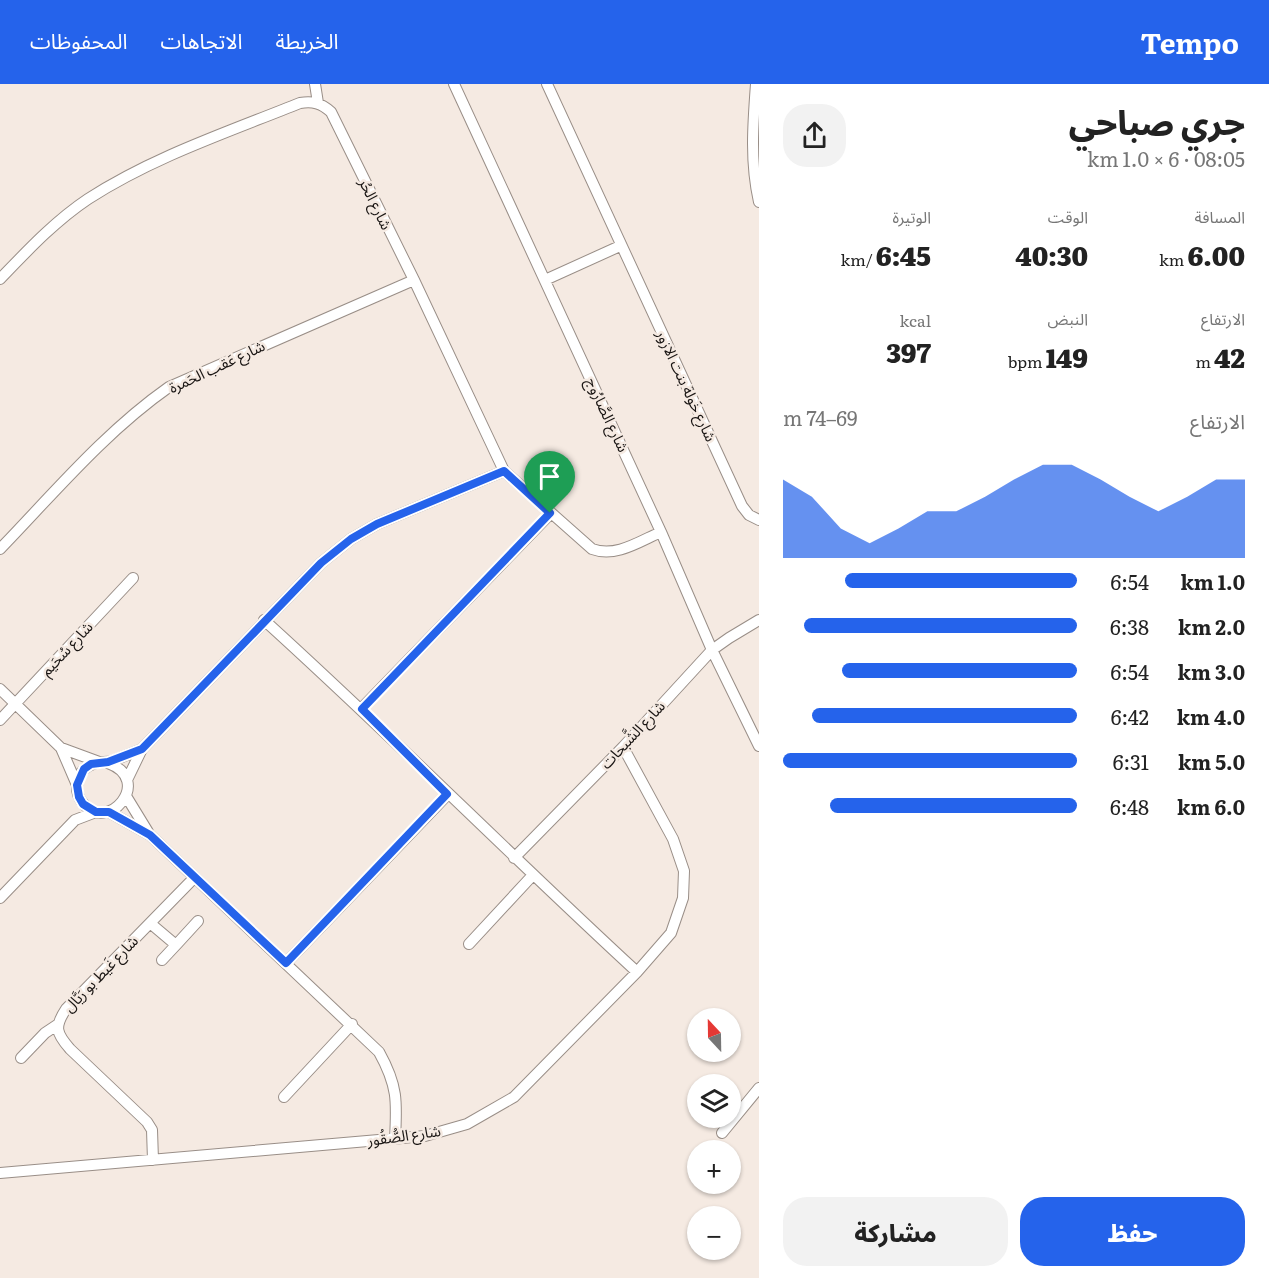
<!DOCTYPE html>
<html lang="ar">
<meta charset="utf-8">
<style>
:root{--surface:#fff;--page:#f2f2f2;--text:#222;--muted:#767676;--accent:#2563eb}
body{margin:0;font-family:Literata,"Noto Sans Arabic",serif;background:var(--page);color:var(--text);direction:rtl;height:100vh;display:flex;flex-direction:column;font-size:22px;white-space:nowrap}
*{box-sizing:border-box;margin:0}
p{font-size:20px;color:var(--muted)}
.icon{flex:none;width:33px;height:33px;fill:none;stroke:currentColor;stroke-width:2;stroke-linecap:round;stroke-linejoin:round}
.map{position:relative;flex:1;overflow:hidden;direction:ltr}
.side{display:flex;flex-direction:column;background:var(--surface);width:510px}
.side>*{flex:none}
.needle{width:39px;rotate:338deg}
.fabs{position:absolute;left:687px;top:924px;display:grid;gap:12px}
.fabs a{display:grid;place-items:center;width:54px;height:54px;border-radius:50%;background:var(--surface);box-shadow:0 2px 4px #0004;font-size:30px}
.pin{position:absolute;display:grid;place-items:center;width:51px;height:51px;color:#fff;margin:-62px -26px;border-radius:50% 50% 50% 0;rotate:-45deg;box-shadow:0 0 6px #0007}
.pin .icon{rotate:45deg}
.round{display:grid;place-items:center;flex:none;width:63px;height:63px;border-radius:24px;background:var(--page)}
.headline{display:flex;align-items:center;justify-content:space-between;height:102px;padding:0 24px}
h1{font-size:33px;font-weight:800;line-height:45px}
.stats{display:grid;grid-template-columns:repeat(3,1fr);gap:9px;height:102px;padding:6px 24px}
.stats div{display:grid;align-content:center}
.stats b{font-size:26px;font-weight:800}
.stats small{font-size:16px;font-weight:400}
.stats p{font-size:16px}
.chart{height:168px;padding:12px 24px}
.chart p{display:flex;justify-content:space-between}
.chart svg{width:100%;height:108px;margin-top:6px;fill:var(--accent);opacity:.7}
.cta{display:flex;gap:12px;margin-top:auto;padding:12px 24px}
.cta a{flex:1;height:69px;border-radius:24px;background:var(--accent);color:#fff;font-size:24px;font-weight:800;line-height:69px;text-align:center}
.cta a+a{background:var(--page);color:var(--text)}
ul{padding:0 24px;list-style:none;font-size:20px}
li{display:grid;grid-template-columns:96px 72px 1fr;align-items:center;height:45px}
li i{height:15px;border-radius:8px;background:var(--accent)}
header{display:flex;align-items:center;gap:36px;box-sizing:border-box;height:84px;padding:0 30px;background:var(--accent);color:#fff}
header strong{font-size:28px}
nav{display:flex;gap:33px;margin-inline-start:auto;font-size:21px}
main{display:flex;flex:1;min-height:0}
.map>svg:first-child{display:block}
</style>
<header>
<strong>Tempo</strong>
<nav><a>الخريطة</a><a>الاتجاهات</a><a>المحفوظات</a></nav>
</header>
<main>
<section class="side">
<div class="headline"><div><h1>جري صباحي</h1><p>08:05 · 6 × 1.0 km</p></div><a class="round"><svg class="icon" aria-label="share" viewBox="0 0 24 24"><path d="M12 15V3M7 8l5-5 5 5M5 13v7h14v-7"/></svg></a></div>
<div class="stats">
<div><p>المسافة</p><b>6.00<small> km</small></b></div>
<div><p>الوقت</p><b>40:30</b></div>
<div><p>الوتيرة</p><b>6:45<small> /km</small></b></div>
</div>
<div class="stats">
<div><p>الارتفاع</p><b>42<small> m</small></b></div>
<div><p>النبض</p><b>149<small> bpm</small></b></div>
<div><p>kcal</p><b>397</b></div>
</div>
<div class="chart"><p><span>الارتفاع</span>69–74 m</p>
<svg viewBox="0 0 160 44" preserveAspectRatio="none"><path d="M0 44V12L10 19L20 32L30 38L40 32L50 25L60 25L70 19L80 12L90 6L100 6L110 12L120 19L130 25L140 19L150 12L160 12V44z"/></svg>
</div>
<ul>
<li><b>1.0 km</b>6:54<i style="width:79%"></i></li>
<li><b>2.0 km</b>6:38<i style="width:93%"></i></li>
<li><b>3.0 km</b>6:54<i style="width:80%"></i></li>
<li><b>4.0 km</b>6:42<i style="width:90%"></i></li>
<li><b>5.0 km</b>6:31<i style="width:100%"></i></li>
<li><b>6.0 km</b>6:48<i style="width:84%"></i></li>
</ul>
<div class="cta"><a>حفظ</a><a>مشاركة</a></div>
</section>
<div class="map">
<svg width="759" height="1194" viewBox="0 0 759 1194">
<rect width="100%" height="100%" fill="#f5eae2"/>
<g fill="none" stroke-linecap="round" stroke-linejoin="round">
<defs>
<path id="minor" d="M315,0l3,19
M454,0l207,448 51,118 47,96
M547,0l195,422 7,9 10,5
M756,0c-3,40 -6,78 3,118
M0,195c27,-28 55,-58 88,-80 65,-42 140,-67 212,-96 13,-2 21,0 31,9l83,168 90,191 88,78c24,9 48,-8 69,-17
M545,196l75,-34
M0,465c54,-56 105,-117 169,-162l245,-107
M264,536c127,115 247,236 373,352
M0,605l61,59 38,14
M361,625l189,-195
M0,636l133,-142
M61,664l16,37
M108,679c47,17 -1,73 -26,39 -10,-14 -4,-33 11,-38 7,-3 13,-1 19,-3 10,-4 20,-8 30,-12
M127,696l15,-31 179,-186 30,-24 26,-15 127,-53
M126,712l22,36
M109,728l41,23 229,217c19,34 18,50 16,87
M514,774l109,-111 89,-97 17,-12 30,-18
M0,814l75,-78 21,-8
M150,839l26,22 -14,15
M469,860l63,-68
M176,861l22,-24
M286,879l162,-169
M21,974l24,-25 12,-8
M284,1013l68,-73
M722,1049l37,-45
M153,1076l-1,-30 -5,-8 -77,-73c-14,-16 -16,-22 -4,-40l128,-131
M0,1089l425,-37 42,-12 47,-27 123,-125 34,-39 12,-35 1,-27 -11,-32 -50,-92"/>
</defs>
<use href="#minor" stroke="#998e87" stroke-width="12"/>
<use href="#minor" stroke="#fff" stroke-width="10"/>
</g>
<g fill="none" stroke-linecap="round" stroke-linejoin="round">
<defs>
<path id="route" d="M504,387l46,42 -188,196 85,85 -161,169 -136,-128 -41,-23h-13l-13,-8 -4,-7 -2,-12 7,-16 7,-5 17,-2 34,-13 179,-186 30,-24 26,-15z"/>
</defs>
<use href="#route" stroke="#fff" stroke-width="12"/>
<use href="#route" stroke="#2563eb" stroke-width="8"/>
</g>
<g text-anchor="middle" stroke-width="5" stroke-linejoin="round" paint-order="stroke">
<g font-size="15" fill="#191513" stroke="#f5eae2">
<text transform="translate(375 120) rotate(64)" y="5">شارع الحُر</text>
<text transform="translate(217 283) rotate(-25)" y="5">شارع عَقب الحَمرة</text>
<text transform="translate(686 302) rotate(65)" y="5">شارع خَولة بنت الازور</text>
<text transform="translate(607 331) rotate(65)" y="5">شارع الصَّارُوج</text>
<text transform="translate(67 565) rotate(-47)" y="5">شارع سُحَيم</text>
<text transform="translate(633 651) rotate(-47)" y="5">شارع الشَّبحات</text>
<text transform="translate(101 890) rotate(-46)" y="5">شارع غَيط بو رَيَّال</text>
<text transform="translate(404 1052) rotate(-8)" y="5">شارع الصُّقُور</text>
</g>
</g>
</svg>
<div class="fabs">
<a><svg class="needle" viewBox="-14 -14 28 28"><path d="M0-13l5 13h-10z" fill="#e53935"/><path d="M0 13l5-13h-10z" fill="#767676"/></svg></a>
<a><svg class="icon" aria-label="layers" viewBox="0 0 24 24"><path d="M12 4l9 5-9 5-9-5zM3 14l9 5 9-5"/></svg></a>
<a>+</a>
<a>−</a>
</div>
<div class="pin" style="left:550px;top:429px;background:#1e9e55"><svg class="icon" aria-label="arrive" viewBox="0 0 24 24"><path d="M6 21V4h12l-3 4 3 4H6"/></svg></div>
</div>
</main>
